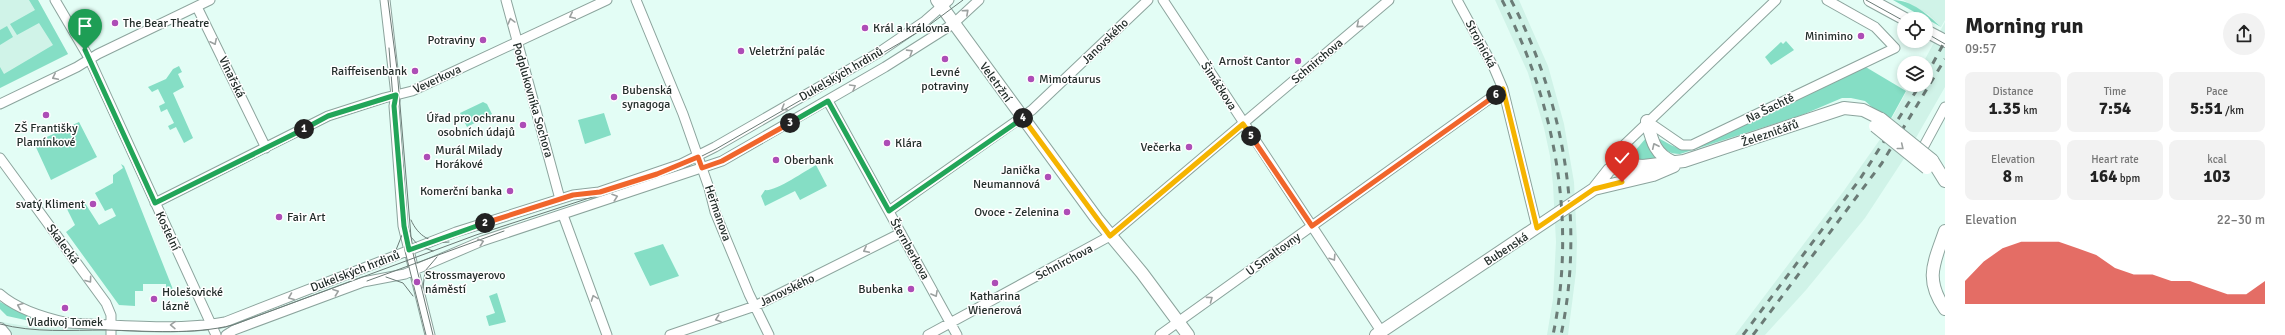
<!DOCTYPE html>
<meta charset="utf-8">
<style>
:root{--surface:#fff;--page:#f2f2f2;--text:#222;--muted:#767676;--accent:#d93025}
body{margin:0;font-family:Signika,sans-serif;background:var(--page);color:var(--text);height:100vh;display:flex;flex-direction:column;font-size:15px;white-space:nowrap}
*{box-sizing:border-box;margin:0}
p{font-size:13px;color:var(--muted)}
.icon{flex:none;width:22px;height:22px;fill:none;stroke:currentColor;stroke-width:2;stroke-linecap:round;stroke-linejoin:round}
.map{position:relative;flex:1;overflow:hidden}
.side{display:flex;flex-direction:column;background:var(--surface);width:340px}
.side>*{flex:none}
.controls{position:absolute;left:1897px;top:12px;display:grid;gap:8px}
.controls a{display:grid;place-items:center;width:36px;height:36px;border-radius:50%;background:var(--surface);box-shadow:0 2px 6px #0003;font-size:20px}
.pin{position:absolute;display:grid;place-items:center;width:34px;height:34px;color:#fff;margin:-41px -17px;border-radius:50% 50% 50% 0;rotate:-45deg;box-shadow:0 0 4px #0007}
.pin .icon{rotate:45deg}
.km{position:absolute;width:20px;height:20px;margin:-10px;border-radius:50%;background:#222;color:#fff;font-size:11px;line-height:20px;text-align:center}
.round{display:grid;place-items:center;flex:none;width:42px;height:42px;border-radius:21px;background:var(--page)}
.overview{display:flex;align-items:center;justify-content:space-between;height:68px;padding:0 20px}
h1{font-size:22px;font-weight:700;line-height:30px}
.figures{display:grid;grid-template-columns:repeat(3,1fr);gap:6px;height:68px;padding:4px 20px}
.figures div{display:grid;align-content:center;border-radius:8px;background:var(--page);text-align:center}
.figures b{font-size:17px;font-weight:700}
.figures small{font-size:11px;font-weight:400}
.figures p{font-size:11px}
.chart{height:112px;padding:8px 20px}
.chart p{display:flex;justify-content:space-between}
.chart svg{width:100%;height:72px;margin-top:4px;fill:var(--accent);opacity:.7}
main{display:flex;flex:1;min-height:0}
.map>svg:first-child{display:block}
</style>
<main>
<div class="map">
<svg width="1945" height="335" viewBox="0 0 1945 335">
<rect width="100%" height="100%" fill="#e3fdf5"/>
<path fill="#d0f3e8" d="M0,0h38l30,54 -68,34z
M1495,0h24l29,66 16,58 10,58 3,60 -1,30 -8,63h-21l6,-36 3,-57 -3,-57 -3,-29 -6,-28 -16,-55z
M1903,0h42v20l-4,7 -12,-12z
M1945,22v65l-40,70 -40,61 -59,72 -41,45h-30l108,-143 38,-54 29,-53h16v-22h-3z
M2,322l23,4 83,1v8h-95z"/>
<path fill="#85dec5" d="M29,0h9l30,54 -68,34v-21l4,7 49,-29 -14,-22 -22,12 -7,-11 25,-14z
M1893,0c19,0 35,15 48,27z
M7,26l6,11 -13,8v-15z
M1786,41l8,9 -23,15 -6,-8 16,-15 2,2z
M179,66l3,6 -4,2 6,13 -11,6 20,45 -9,5 -8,-16 -6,3 -2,-4 6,-3 -7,-14 -6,3 -2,-6 6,-3 -7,-14 -6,3 -4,-5 18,-8 7,-10z
M1864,66l42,25 -17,31 -24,-21 -14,-3h-9l-40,17 -122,39c-11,0 -16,-4 -22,-14l2,-1c26,14 21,13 49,2z
M483,102l4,2 5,10 -25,13 -7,-14z
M604,113l7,22 -26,9 -7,-24z
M79,122l18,35 -46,23 -17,-37z
M1646,138l4,13 7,7 -10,4 -19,-3z
M121,164l3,2 50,126 -8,-1v-7h-23v7h-8v15l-16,-1 -53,-73 9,-7 -8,-16 16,-9 16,25 17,-9 -4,-8 -7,3 -10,-18 18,-10v-8l10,-7z
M816,165l11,21 -27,14 -5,-9 -30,15 -4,-10 4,-6c10,2 40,-19 51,-25z
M663,244l16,32 -29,10 -16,-33z
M497,293l9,29 -17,4 -3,-10 9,-3 -6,-17z
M0,302l33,16 -1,2 -2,1 -23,-5 -7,-7z"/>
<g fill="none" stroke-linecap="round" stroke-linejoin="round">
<defs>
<path id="street" d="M55,0l34,58 127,277
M385,0l11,95 -2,11 9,120 27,109
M506,0l54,199
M636,0l47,114 26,74 6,24 34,82 20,41
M1163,0l218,331
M1457,0l37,68 9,21 34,139
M197,7l69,141
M828,101l129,234
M0,104l77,-37 21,-13 112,-54
M1647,121l35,24h10l203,-97 -20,-21 -48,-27
M1918,157l27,-50
M0,158l106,145 5,12v20
M1648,175l-12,-2 -17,-9 3,-17 154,-147
M155,203l173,-87 56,-18 28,-7 195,-91
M889,211l143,-101 116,-110
M563,215l44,120
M0,294c18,16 46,24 69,29 46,2 112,8 156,-1l231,-90 117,-37 26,-3 82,-28 34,-17 163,-94 47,-32 24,-21
M226,335l8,-5 129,-48 42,-8 77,-33 240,-80 163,-94 68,-43 26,-24
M670,335l85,-29 146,-73
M928,335l182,-99 279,-236
M1160,335l343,-246"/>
<path id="secondary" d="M937,0l160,219 45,54 46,62
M1870,0l35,19
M1926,31l19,10
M1647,121c5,19 7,33 26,41
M1932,160l13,21
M1594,189l59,-14 21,-9
M1945,231c-11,32 -21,48 0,78
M0,329l5,6
M1376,335l218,-146 15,-19 10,-6 24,2 41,-5 160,-53 19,2 18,9"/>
</defs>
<use href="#street" stroke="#8ca49d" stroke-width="11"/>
<use href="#secondary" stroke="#8ca49d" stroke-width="14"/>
<use href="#street" stroke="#fff" stroke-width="9"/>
<use href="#secondary" stroke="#fff" stroke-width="12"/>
<path stroke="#6b7b76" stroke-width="1" d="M388,0l9,69 15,180 21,86
M1866,0l38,21
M1926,33l19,11
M389,48l16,203 21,84
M411,220c7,16 20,24 38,22
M410,236l9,10 14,5
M379,267l15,-12 8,-20
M386,277l17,6 10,13
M367,281l137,-50
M423,288l2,-17 12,-14
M0,324c34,9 71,6 106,6 42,1 87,5 127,-5l243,-90 150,-49 56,-20 34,-17 184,-106 28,-17 35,-26"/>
<path stroke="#6b7b76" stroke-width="3" stroke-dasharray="7 7" stroke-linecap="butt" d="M1502,0c53,102 75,221 51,335
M1511,0c53,101 74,222 50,335
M1926,76l19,-35
M1743,335l117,-156 60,-94
M1753,335l129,-172 63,-104"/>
<defs>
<path id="secondary-bridge" d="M1881,119l51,41
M1875,126l52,42"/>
</defs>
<use href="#secondary-bridge" stroke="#8ca49d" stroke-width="14" stroke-linecap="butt"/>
<use href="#secondary-bridge" stroke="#fff" stroke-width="12"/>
</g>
<defs><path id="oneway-chevron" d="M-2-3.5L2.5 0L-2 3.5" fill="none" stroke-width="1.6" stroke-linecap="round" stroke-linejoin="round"/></defs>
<g stroke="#9ca1a0">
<use href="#oneway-chevron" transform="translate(966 12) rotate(-42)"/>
<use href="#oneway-chevron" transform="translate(572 16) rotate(155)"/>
<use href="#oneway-chevron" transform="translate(511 21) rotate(-105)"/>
<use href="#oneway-chevron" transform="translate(1359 25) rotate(140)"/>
<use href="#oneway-chevron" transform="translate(214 42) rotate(64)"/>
<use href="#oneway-chevron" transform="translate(910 52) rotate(-32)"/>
<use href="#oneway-chevron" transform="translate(55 77) rotate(154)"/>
<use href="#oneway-chevron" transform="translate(853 87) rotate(-30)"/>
<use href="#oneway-chevron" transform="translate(784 108) rotate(150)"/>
<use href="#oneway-chevron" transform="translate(1655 146) rotate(-115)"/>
<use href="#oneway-chevron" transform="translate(1901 147) rotate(39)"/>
<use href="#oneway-chevron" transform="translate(615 197) rotate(-19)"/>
<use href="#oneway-chevron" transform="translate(481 242) rotate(-19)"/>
<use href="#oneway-chevron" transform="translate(866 250) rotate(153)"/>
<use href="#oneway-chevron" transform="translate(1333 258) rotate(57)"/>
<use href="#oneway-chevron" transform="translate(89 280) rotate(54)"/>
<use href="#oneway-chevron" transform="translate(336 292) rotate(-20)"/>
<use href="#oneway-chevron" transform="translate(935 294) rotate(61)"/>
<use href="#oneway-chevron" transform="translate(291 297) rotate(158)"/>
<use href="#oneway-chevron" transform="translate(594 298) rotate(-110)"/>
<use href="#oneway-chevron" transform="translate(1210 299) rotate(-36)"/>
<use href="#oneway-chevron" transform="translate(20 306) rotate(-157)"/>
<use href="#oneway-chevron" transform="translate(718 319) rotate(161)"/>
<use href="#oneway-chevron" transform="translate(173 325) rotate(-179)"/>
</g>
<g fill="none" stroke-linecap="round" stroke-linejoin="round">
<defs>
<path id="split-1" d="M85,50l70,153 149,-74"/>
<path id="split-2" d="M304,129l24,-13 68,-21 -2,11 10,120 5,24 76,-27"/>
<path id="split-3" d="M485,223l88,-28 27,-3 57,-18 41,-17 4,11 20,-7 68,-38"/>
<path id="split-4" d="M790,123l38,-22 61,110 134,-93"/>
<path id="split-5" d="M1023,118l87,118 133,-112 8,12"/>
<path id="split-6" d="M1251,136l61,90 184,-131"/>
<path id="split-7" d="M1496,95l7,-6 34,139 57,-39 28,-7"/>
</defs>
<use href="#split-1" stroke="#fff" stroke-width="8"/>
<use href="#split-2" stroke="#fff" stroke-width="8"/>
<use href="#split-3" stroke="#fff" stroke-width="8"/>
<use href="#split-4" stroke="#fff" stroke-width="8"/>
<use href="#split-5" stroke="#fff" stroke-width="8"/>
<use href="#split-6" stroke="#fff" stroke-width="8"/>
<use href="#split-7" stroke="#fff" stroke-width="8"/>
<use href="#split-1" stroke="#22a559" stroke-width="5"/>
<use href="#split-2" stroke="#22a559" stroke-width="5"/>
<use href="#split-3" stroke="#f0652b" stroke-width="5"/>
<use href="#split-4" stroke="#22a559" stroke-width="5"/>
<use href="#split-5" stroke="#f5b400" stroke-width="5"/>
<use href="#split-6" stroke="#f0652b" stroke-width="5"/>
<use href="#split-7" stroke="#f5b400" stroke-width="5"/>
</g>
<g fill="#ad4db6" stroke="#fff" stroke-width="1.5">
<circle cx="115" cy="23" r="4"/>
<circle cx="865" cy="28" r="4"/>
<circle cx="1861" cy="36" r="4"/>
<circle cx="483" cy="40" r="4"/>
<circle cx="741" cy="51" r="4"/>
<circle cx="945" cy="59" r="4"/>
<circle cx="1298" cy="61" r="4"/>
<circle cx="415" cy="71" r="4"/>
<circle cx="1031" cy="79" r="4"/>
<circle cx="614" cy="97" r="4"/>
<circle cx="46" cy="115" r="4"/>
<circle cx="523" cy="125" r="4"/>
<circle cx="887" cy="143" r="4"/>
<circle cx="1189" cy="147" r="4"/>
<circle cx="427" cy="157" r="4"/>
<circle cx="776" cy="160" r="4"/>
<circle cx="1048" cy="177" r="4"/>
<circle cx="510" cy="191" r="4"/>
<circle cx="93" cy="204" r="4"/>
<circle cx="1067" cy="212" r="4"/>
<circle cx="279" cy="217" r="4"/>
<circle cx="417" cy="282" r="4"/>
<circle cx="995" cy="283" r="4"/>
<circle cx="911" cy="289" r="4"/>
<circle cx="154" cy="299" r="4"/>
<circle cx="65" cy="308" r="4"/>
</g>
<g text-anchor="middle" stroke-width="3" stroke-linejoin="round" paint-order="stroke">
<g font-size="12" fill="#242e2b" stroke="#fff" text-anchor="start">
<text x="123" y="27">The Bear Theatre</text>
<text x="873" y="32">Král a královna</text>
<text x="1853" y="40" text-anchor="end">Minimino</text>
<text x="475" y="44" text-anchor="end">Potraviny</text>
<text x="749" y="55">Veletržní palác</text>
<text x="1290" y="65" text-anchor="end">Arnošt Cantor</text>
<text x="407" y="75" text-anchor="end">Raiffeisenbank</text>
<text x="945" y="76" text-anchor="middle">Levné<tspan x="945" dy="14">potraviny</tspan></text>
<text x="1039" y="83">Mimotaurus</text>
<text x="622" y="94">Bubenská<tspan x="622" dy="14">synagoga</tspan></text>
<text x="515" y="122" text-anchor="end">Úřad pro ochranu<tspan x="515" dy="14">osobních údajů</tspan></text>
<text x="46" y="132" text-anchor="middle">ZŠ Františky<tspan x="46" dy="14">Plamínkové</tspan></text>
<text x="895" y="147">Klára</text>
<text x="1181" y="151" text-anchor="end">Večerka</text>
<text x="435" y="154">Murál Milady<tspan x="435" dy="14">Horákové</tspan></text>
<text x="784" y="164">Oberbank</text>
<text x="1040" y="174" text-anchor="end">Janička<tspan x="1040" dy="14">Neumannová</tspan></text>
<text x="502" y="195" text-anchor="end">Komerční banka</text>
<text x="85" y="208" text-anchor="end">svatý Kliment</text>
<text x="1059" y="216" text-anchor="end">Ovoce - Zelenina</text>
<text x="287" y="221">Fair Art</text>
<text x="425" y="279">Strossmayerovo<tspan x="425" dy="14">náměstí</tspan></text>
<text x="903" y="293" text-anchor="end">Bubenka</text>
<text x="162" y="296">Holešovické<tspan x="162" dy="14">lázně</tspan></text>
<text x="995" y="300" text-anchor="middle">Katharina<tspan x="995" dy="14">Wienerová</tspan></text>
<text x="65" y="326" text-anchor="middle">Vladivoj Tomek</text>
</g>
<g font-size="12" fill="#242e2b" stroke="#fff">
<text transform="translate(1105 41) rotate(-44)" y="4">Janovského</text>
<text transform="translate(1481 44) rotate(62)" y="4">Strojnická</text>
<text transform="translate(1317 61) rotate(-40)" y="4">Schnirchova</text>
<text transform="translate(841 74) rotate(-30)" y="4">Dukelských hrdinů</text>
<text transform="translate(232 77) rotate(64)" y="4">Vinařská</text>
<text transform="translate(437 79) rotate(-25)" y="4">Veverkova</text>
<text transform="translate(996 82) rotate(54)" y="4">Veletržní</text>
<text transform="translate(1219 86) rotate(57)" y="4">Šimáčkova</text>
<text transform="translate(533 100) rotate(74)" y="4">Podplukovníka Sochora</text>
<text transform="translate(1770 108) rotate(-26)" y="4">Na Šachtě</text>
<text transform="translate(1770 133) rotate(-19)" y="4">Železničářů</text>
<text transform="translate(718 213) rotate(71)" y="4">Heřmanova</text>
<text transform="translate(168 231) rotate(65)" y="4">Kostelní</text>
<text transform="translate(63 244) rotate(54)" y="4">Skalecká</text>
<text transform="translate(910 249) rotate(61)" y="4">Šternberkova</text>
<text transform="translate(1506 249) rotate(-33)" y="4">Bubenská</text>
<text transform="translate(1273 254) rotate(-36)" y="4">U Smaltovny</text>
<text transform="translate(1064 262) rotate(-28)" y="4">Schnirchova</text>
<text transform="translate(355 271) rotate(-21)" y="4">Dukelských hrdinů</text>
<text transform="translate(787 290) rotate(-26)" y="4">Janovského</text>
</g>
</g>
</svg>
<div class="controls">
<a><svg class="icon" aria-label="locate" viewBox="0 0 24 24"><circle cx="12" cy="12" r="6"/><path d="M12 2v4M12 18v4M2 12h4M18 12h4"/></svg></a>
<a><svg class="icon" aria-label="layers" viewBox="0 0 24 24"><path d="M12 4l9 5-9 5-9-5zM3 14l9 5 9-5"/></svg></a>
</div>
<div class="pin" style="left:85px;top:50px;background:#1e9e55"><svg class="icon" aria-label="arrive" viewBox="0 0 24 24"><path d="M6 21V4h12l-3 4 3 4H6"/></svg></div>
<div class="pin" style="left:1622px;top:182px;background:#d93025"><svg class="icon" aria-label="check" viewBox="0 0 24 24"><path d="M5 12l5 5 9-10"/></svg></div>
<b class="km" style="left:304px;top:129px">1</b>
<b class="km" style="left:485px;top:223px">2</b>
<b class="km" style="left:790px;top:123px">3</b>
<b class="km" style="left:1023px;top:118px">4</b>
<b class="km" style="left:1251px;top:136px">5</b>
<b class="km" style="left:1496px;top:95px">6</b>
</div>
<section class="side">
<div class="overview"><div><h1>Morning run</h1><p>09:57</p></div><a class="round"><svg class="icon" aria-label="share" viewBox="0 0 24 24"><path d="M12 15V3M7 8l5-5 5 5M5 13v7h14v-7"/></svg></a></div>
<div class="figures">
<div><p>Distance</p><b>1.35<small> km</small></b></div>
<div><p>Time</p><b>7:54</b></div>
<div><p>Pace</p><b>5:51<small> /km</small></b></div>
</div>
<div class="figures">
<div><p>Elevation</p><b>8<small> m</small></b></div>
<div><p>Heart rate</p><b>164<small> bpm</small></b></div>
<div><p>kcal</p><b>103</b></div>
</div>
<div class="chart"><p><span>Elevation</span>22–30 m</p>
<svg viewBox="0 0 160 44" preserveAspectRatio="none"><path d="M0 44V30L10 18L20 10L30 6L40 6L50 6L60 10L70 14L80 22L90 26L100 26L110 30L120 30L130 34L140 38L150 38L160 30V44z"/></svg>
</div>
</section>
</main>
